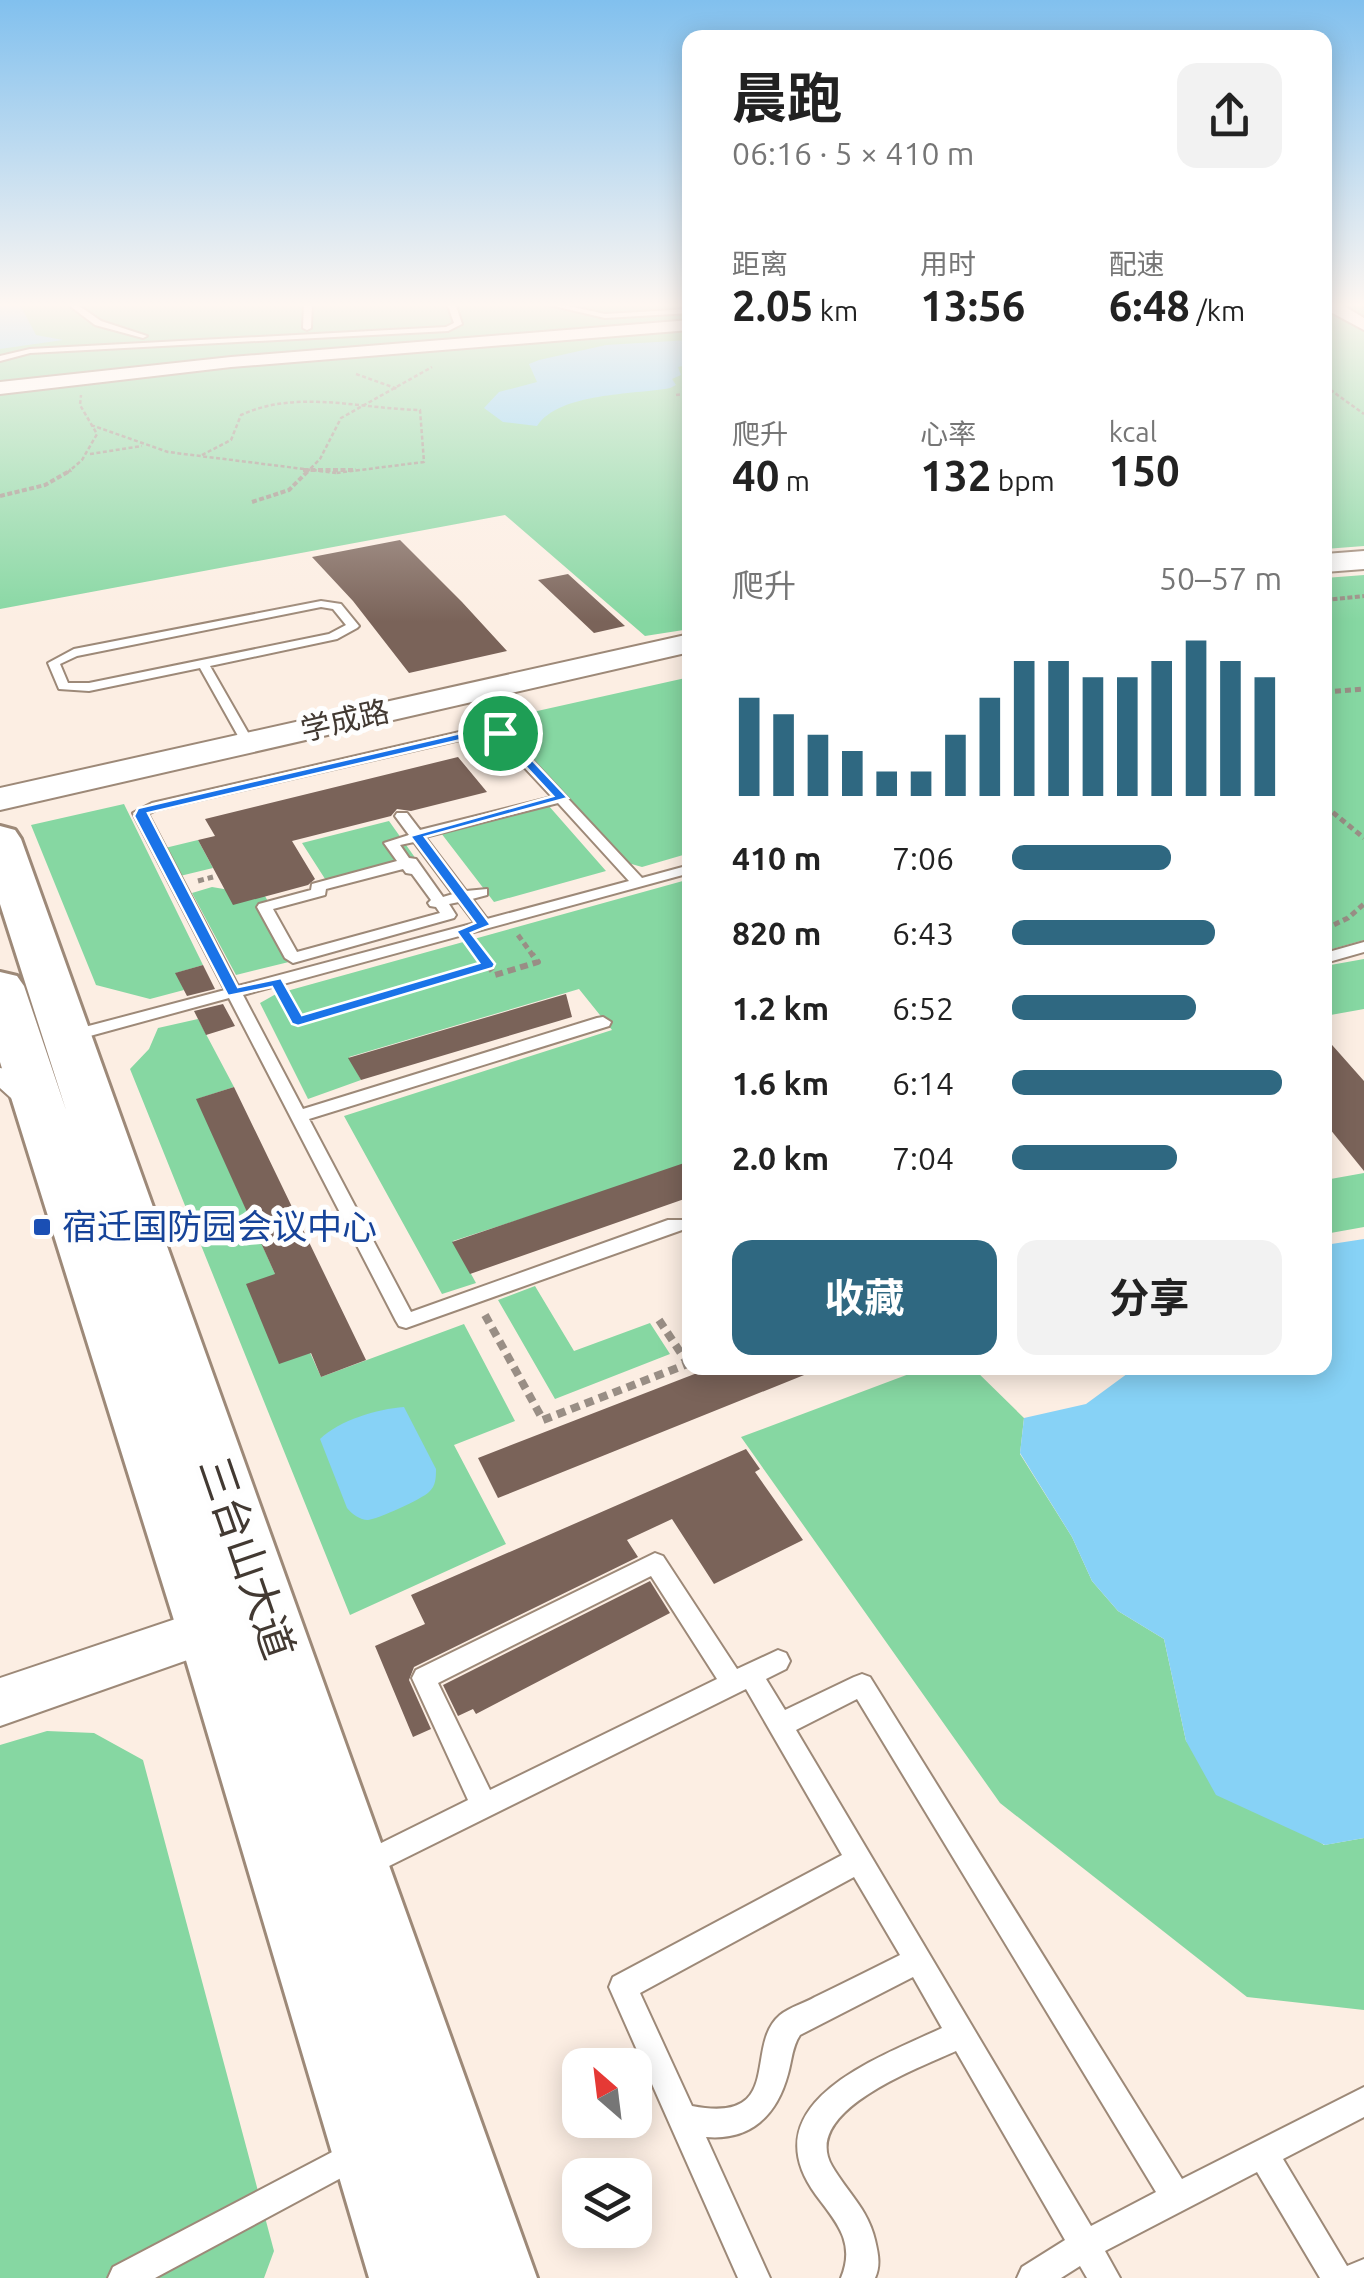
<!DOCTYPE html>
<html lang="zh">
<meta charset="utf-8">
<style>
:root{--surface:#fff;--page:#f2f2f2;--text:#222;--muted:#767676;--accent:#2f6881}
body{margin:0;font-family:Ubuntu,"Noto Sans SC",sans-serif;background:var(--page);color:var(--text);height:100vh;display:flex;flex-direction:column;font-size:38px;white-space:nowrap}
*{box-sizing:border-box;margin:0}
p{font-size:32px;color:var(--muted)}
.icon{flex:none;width:55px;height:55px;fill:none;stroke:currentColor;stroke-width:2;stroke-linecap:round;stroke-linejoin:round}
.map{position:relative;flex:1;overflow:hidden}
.sheet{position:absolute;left:682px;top:30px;width:650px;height:1345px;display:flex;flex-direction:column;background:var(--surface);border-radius:20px;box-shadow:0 5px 25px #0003}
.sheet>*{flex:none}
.needle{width:65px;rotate:332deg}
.tools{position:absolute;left:562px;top:2048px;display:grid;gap:20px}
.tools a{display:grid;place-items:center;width:90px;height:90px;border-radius:20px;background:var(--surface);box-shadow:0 5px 25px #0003;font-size:50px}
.pin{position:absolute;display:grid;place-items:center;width:85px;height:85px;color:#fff;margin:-42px;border:5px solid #fff;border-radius:50%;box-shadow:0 2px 10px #0007}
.round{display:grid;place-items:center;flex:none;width:105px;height:105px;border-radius:20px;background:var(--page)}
.head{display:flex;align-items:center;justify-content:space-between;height:170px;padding:0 50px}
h1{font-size:55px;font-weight:700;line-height:75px}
.metrics{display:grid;grid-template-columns:repeat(3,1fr);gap:15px;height:170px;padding:10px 50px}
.metrics div{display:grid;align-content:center}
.metrics b{font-size:42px;font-weight:700}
.metrics small{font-size:28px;font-weight:400}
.metrics p{font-size:28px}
.chart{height:280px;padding:20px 50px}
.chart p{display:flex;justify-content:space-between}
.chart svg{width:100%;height:180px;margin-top:10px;stroke:var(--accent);stroke-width:6}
.action{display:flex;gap:20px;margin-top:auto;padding:20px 50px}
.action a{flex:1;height:115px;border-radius:20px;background:var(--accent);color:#fff;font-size:40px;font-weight:700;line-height:115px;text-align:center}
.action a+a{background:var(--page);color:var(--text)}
ul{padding:0 50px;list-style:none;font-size:32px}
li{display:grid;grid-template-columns:160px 120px 1fr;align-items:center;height:75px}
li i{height:25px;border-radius:12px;background:var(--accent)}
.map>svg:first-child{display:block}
</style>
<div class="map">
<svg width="1364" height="2278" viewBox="0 0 1364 2278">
<rect width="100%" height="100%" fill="#fceee3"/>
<path fill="#86d7a2" d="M0,303h690v326l-45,7 -140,-121 -505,94z
M1325,303h39v243l-39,3z
M1364,575v365l-39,11v-373z
M690,677v176l-48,14 -14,-4 -131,-143z
M124,804l79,161 -27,8 8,17 -34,9 -54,-14 -65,-160z
M548,805l58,66 -112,31 -53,-69z
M389,821l27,38 -89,23 -25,-39z
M198,840l15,28 -33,8 -15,-28z
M690,879v285l-237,77 23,42 -34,11 -98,-178 268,-86 -33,-41 -230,68 12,23 -53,19 -48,-96 16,-9z
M212,887l53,9 30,55 33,-9 6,9 -98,24 -44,-82z
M1364,959v50l-39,7v-50z
M198,1019l36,68 -37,12 124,278 143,-53 51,97 -61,24 52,99 -156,71 -220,-546 19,-20 9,-21z
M1364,1173v54l-39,7v-54z
M535,1286l39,65 76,-28 20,31 -115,45 -57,-99z
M925,1368h48l51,50 -4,36 52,83 20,44 26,30 46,28 22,102 138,104 40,-7v172l-117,-13 -247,-194 -259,-366z
M47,1731l47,2 49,27 131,491 -10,27h-264v-533z"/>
<path fill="#87d2f6" d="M0,303h19l17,32 27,5 -63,9z
M690,340v24l-12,3 3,8 -9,4 4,6 -6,3c-37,7 -110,4 -133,38l-34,-4 -19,-14 15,-16 38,-10 -8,-18 10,-4 67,-15z
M1364,1239v599l-39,7 -109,-50 -30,-54 -22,-102 -46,-28 -26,-30 -20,-44 -52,-84 4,-35 62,-14 49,-36h190v-123z
M404,1407l32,62c0,8 0,17 -7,23 -7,7 -51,27 -61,28 -8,0 -16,-6 -21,-12l-27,-69c20,-19 57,-30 84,-32z"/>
<path fill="#7a6359" d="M400,540l62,62 45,49 -98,22 -56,-72 -41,-44z
M568,574l57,52 -31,7 -56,-53z
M458,757l29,35 -76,19 -14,-2 -6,7 -99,25 23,38 -7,6 -75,20 -35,-65 17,-4 -10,-17z
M203,965l12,24 -28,7 -12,-23z
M566,994l6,23 -211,63 -13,-22z
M223,1004l12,22 -29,9 -12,-24z
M1325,1037l39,44v90l-39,-48z
M234,1087l132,273 -45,17 -10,-24 -32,11 -33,-80 29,-10 -79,-175z
M690,1161v36l-220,77 -18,-32z
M710,1368l109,1 -321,129 -20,-40z
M746,1449l14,20 -5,3 48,68 -89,44 -42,-65 -45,21 11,17 -224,110 -5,13 22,49 -18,8 -38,-91 50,-22 -14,-29z
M650,1581l20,32 -194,101 -3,-5 -15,7 -15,-31z"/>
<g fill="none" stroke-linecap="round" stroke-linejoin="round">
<defs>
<path id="service" d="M66,303h9l26,18 46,15 -4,2 -48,-13z
M304,303h8l-1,25 -4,2 -4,-2z
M447,303h8l7,21 -14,7 -418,22 -30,8v-5l30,-7 416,-22 8,-4z
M541,303h14l50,11 85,-5v4l-85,5z
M321,601l20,3 18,22 -2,2 -20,11 -127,27 44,77 -6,4 -6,-4 -42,-75 -111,23 -30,-2 -11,-26 26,-14zM321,607l12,2 13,16 -17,9 -240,49h-21l-8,-19 17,-8z
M477,728l27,2 138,148 48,-13v8l-447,122 60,114 294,-91 6,-1 8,5 -2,4 -300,93 102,193 257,-92h14l2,5 -2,5 -276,98 -7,-2 -3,-5 -167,-323 -161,44 -8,-5 2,-4 163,-43 -92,-177 19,-10zM477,736l19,1 56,60 -132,33 -13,-17h-10l-2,3 14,19 -25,8 13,18 -85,23 -1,6 -52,14 -2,3 28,51 8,5 161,-45 2,-3 -7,-11 10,-2 16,21 -237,63 -90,-172 8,-4zM558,803l71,78 -142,38 -15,-20 15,-4v-6l-21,2 -41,-54zM414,842l39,52 -10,3 -27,-38 -7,-1 -9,-13zM403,869l3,4 6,1 19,26 -3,3 2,3 6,1 4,6 -143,39 -24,-43 52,-14 1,-6z
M1364,942v10l-39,11v-10z
M0,1068l6,1 5,11 21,18 3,4 -3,4h-12l-20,-18z
M655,1553l8,3 74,113 41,-19 8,3 4,8 -4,8 -20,10 19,31 69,-33 8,-3 8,3 312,502 182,-92v30l-81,42 64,107 17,-7v19h-44l-63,-106 -152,79 15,27h-33l-7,-12 -19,12h-44l5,-11 43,-27 -109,-189c-37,17 -156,60 -124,115 15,26 36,43 43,74 3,13 6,25 0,38h-34c15,-36 -5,-56 -25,-83 -67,-92 62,-137 126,-167l-29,-51 -113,58c-8,12 -8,25 -12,39 -11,41 -37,67 -82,63l64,141h-32l-129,-291 4,-10 229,-122 -96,-166 -373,185 -9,4 -9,-4 -4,-9 4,-9 113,-56 -56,-122 4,-8zM651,1576l66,103 -227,111 -52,-107zM857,1699l299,493 -65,34 -295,-496zM854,1877l46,78c-28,14 -56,28 -85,42 -10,6 -25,10 -35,18 -37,31 6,109 -88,91l-52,-113z
M357,2139l10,5 5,10 -5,10 -212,114h-47l5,-11z"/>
<path id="minor" d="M1325,303h14l25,15v12l-39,-21z
M690,320v10l-459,37 -231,27v-12l231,-25z
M229,1601l18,6 7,16 -7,16 -247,87v-48z"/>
<path id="tertiary" d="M1364,551v18l-39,3v-18z
M690,634v18l-690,158v-22z"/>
<path id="secondary" d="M0,826l15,4 6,9 516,1439h-168l-192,-648 -177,-568v-90l17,4 7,10 42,124 -66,-206z"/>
</defs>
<use href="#service" stroke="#9d8978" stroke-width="4"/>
<use href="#minor" stroke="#9d8978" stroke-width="4"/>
<use href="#tertiary" stroke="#9d8978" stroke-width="4"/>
<use href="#secondary" stroke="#9d8978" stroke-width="6"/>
<path stroke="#998e85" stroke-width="2.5" stroke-dasharray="4 2.5" stroke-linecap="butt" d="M356,374l42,15
M1325,386l39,28
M676,395l14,-2
M91,425l77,27 168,21
M90,454l52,-8
M202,455l29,-15 10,-25c56,-26 120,-6 179,-5l4,52 -88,11
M67,473l15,-13 15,-26 -17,-29 1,-10
M306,473l14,-14 21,-41 91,-51"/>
<path stroke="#998e85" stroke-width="4" stroke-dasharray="5 2.5" stroke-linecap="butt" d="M303,470h53
M0,496l45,-11 26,-15
M252,502l37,-12 20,-20
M1325,600l39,-4"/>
<path stroke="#998e85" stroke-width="5" stroke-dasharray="6 4" stroke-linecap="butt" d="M1325,692l39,-3
M1325,806l39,32
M198,881l15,-4
M1325,929l23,-11 16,-14
M518,935l16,22
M475,948l6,9"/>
<path stroke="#998e85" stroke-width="6" stroke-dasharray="8 5" stroke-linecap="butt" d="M480,954l15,21 43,-13 -6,-8
M284,996l14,25 189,-57"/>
<path stroke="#998e85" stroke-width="8" stroke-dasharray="9 6" stroke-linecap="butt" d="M485,1315l58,105 147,-57
M659,1320l29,44"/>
<use href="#service" fill="#fff" fill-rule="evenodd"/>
<use href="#minor" fill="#fff" fill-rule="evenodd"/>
<use href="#tertiary" fill="#fff" fill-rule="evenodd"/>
<use href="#secondary" fill="#fff" fill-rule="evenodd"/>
</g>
<linearGradient id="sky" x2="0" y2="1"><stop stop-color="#81c0ee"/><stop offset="0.49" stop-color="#fef7f2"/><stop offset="1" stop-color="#fef7f2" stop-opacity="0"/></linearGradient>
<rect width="1364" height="622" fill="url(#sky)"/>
<path fill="#1a73e8" stroke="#fff" stroke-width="2.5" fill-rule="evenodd" d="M478,729l26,1 64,68 -143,39 66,88 -20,8 24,31 -2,4 -195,58 -6,-2 -20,-37 -44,9 -94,-180 4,-8zM478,736h19l56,60 -143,40 65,87 -19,8 23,32 -177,52 -21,-37 -43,9 -90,-174z"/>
<rect fill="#1a4fb4" stroke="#fefefe" stroke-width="4" x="32" y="1217" width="20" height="20" rx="5"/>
<g text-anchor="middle" stroke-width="10" stroke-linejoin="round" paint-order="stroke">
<g font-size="30" fill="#423932" stroke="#fefefe">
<text transform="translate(345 721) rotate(-13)" y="10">学成路</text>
</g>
<g font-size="35" fill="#164399" stroke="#fefefe" text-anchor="start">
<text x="62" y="1239">宿迁国防园会议中心</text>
</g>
<g font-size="42" fill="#423932" stroke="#fefefe">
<text transform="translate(247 1558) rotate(71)" y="15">三台山大道</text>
</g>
</g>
</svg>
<div class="tools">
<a><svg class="needle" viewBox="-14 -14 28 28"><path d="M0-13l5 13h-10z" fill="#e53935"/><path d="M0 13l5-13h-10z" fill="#767676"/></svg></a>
<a><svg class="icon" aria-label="layers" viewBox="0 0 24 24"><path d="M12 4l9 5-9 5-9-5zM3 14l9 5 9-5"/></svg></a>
</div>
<div class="pin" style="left:500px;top:733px;background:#1e9e55"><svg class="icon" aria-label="arrive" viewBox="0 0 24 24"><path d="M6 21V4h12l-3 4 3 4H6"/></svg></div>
<section class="sheet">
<div class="head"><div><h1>晨跑</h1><p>06:16 · 5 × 410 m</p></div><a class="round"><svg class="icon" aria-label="share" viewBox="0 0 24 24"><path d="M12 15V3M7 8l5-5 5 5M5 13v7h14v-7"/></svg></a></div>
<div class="metrics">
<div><p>距离</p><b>2.05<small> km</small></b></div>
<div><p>用时</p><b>13:56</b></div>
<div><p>配速</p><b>6:48<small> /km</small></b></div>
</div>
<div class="metrics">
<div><p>爬升</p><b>40<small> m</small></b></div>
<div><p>心率</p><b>132<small> bpm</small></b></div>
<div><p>kcal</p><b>150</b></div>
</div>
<div class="chart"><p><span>爬升</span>50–57 m</p>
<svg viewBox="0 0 160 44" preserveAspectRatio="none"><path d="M5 44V20M15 44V24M25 44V29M35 44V33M45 44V38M55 44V38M65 44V29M75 44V20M85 44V11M95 44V11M105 44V15M115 44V15M125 44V11M135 44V6M145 44V11M155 44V15"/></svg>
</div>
<ul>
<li><b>410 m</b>7:06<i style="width:59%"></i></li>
<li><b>820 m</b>6:43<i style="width:75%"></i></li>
<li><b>1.2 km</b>6:52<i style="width:68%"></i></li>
<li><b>1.6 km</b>6:14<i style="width:100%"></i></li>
<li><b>2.0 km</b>7:04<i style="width:61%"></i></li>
</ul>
<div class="action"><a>收藏</a><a>分享</a></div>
</section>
</div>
